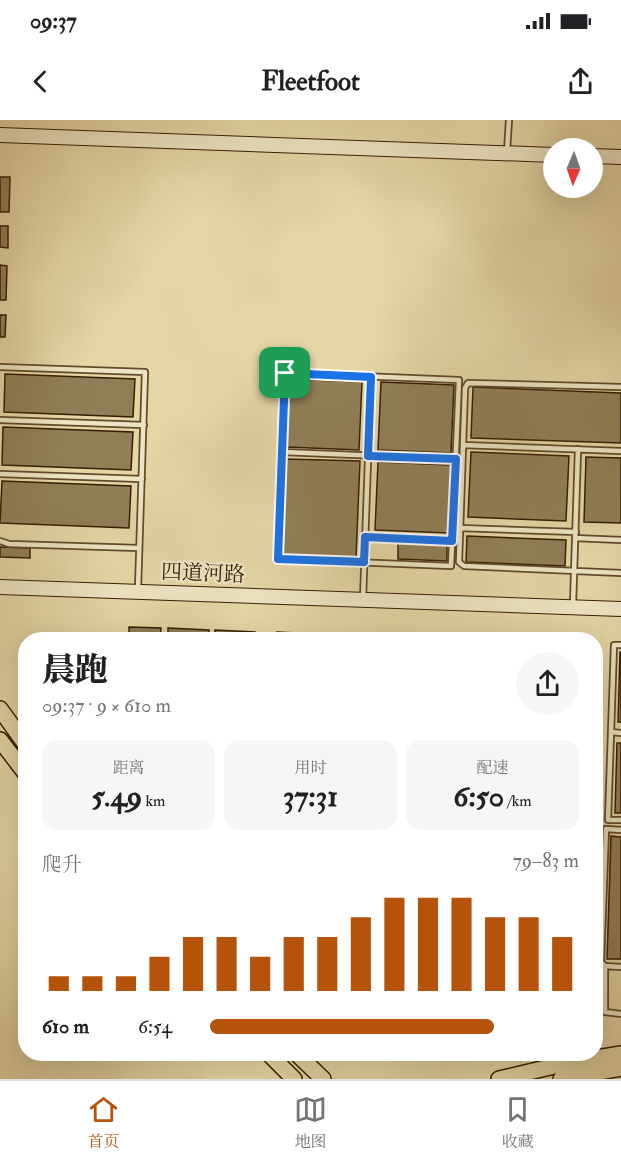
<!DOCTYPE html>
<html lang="zh">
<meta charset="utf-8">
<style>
:root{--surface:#fff;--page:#f6f6f6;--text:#202124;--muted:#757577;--line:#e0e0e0;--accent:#b45309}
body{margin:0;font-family:"IM FELL Double Pica","Noto Serif SC",serif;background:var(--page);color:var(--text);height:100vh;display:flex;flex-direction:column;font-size:22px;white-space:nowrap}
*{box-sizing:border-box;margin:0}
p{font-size:20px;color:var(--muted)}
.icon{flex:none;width:33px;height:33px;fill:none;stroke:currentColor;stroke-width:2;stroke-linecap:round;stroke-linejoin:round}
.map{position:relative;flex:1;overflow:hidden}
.details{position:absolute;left:18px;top:512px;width:585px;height:429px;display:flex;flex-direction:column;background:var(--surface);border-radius:24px;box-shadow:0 6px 24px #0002}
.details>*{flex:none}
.needle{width:39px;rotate:182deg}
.controls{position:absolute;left:543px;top:18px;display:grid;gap:12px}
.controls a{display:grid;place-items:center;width:60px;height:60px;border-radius:50%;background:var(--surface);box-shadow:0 6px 24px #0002;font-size:30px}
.pin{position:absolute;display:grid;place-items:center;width:51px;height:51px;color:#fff;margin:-26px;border-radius:12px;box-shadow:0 3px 9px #0006}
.round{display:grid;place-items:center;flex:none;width:63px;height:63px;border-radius:32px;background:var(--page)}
.headline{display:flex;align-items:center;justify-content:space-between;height:102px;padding:0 24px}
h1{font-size:33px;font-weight:800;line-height:45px}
.metrics{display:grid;grid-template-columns:repeat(3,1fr);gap:9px;height:102px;padding:6px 24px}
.metrics div{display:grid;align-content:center;border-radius:15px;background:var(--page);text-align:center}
.metrics b{font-size:30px;font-weight:800}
.metrics small{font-size:16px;font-weight:400}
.metrics p{font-size:16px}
.chart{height:168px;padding:12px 24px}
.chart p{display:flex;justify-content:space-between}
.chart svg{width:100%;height:108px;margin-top:6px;stroke:var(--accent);stroke-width:6}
ul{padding:0 24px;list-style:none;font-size:20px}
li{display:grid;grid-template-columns:96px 72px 1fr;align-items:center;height:45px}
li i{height:15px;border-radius:8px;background:var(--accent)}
.status{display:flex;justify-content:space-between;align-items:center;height:42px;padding:0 30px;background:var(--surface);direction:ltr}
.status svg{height:16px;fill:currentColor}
header{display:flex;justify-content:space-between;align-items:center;height:78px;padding:0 24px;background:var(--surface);font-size:27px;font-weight:800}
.dock{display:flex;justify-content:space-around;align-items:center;height:84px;border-top:2px solid var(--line);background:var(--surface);font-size:16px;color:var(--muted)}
.dock a{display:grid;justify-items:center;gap:3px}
.dock .current{color:var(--accent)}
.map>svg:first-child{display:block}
</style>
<div class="status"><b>09:37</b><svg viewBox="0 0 49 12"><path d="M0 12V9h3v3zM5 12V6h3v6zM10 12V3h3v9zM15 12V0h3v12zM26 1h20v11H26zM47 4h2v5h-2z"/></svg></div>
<header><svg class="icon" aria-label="back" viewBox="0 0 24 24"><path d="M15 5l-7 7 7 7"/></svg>Fleetfoot<svg class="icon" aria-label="share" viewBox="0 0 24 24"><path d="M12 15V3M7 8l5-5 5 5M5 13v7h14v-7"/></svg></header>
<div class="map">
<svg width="621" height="959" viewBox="0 0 621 959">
<rect width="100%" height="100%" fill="#e4d6a5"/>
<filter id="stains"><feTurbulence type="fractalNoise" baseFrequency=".00333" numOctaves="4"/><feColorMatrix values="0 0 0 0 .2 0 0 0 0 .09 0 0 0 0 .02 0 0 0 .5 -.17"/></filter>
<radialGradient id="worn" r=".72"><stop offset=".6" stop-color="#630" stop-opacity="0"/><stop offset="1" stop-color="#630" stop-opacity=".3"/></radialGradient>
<path fill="#907e57" stroke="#351e03" stroke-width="1.5" d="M0,57h10l-1,35h-9z
M0,106h8v22l-8,-1z
M0,145l7,1 -1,34h-6z
M0,195h6l-1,22h-5z
M5,254l130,5 -2,38 -129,-5z
M289,259l73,3 -3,68 -73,-3z
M381,262l73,3 -3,68 -73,-3z
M473,267l148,6v50l-150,-5z
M3,307l130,5 -2,38 -129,-5z
M471,332l98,4 -3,65 -98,-4z
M586,337l35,1v65l-37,-1z
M286,339l74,2 -4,97 -73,-3z
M378,342l73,3 -3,68 -73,-3z
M2,361l129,5 -2,42 -129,-5z
M467,416l99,4 -1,26 -99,-4z
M398,422l49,2v17l-49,-2z
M0,427l30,1v10l-30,-1z
M129,507l32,1 -1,11h-31z
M168,508l41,2 -1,8h7v-8l40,2v7h-87z
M277,512l40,2v5h-41z
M324,514l40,2v3h-41z
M620,532h1v70h-3z
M617,623h4v70h-6z
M611,716l10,1v122h-14z"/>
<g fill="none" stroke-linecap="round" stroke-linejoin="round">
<defs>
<path id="lane" d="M507,31l2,-31
M0,247l145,5 -7,217
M285,253l174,7 -8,186 -173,-7z
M621,267l-153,-4 -3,5 -6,174 5,4 157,7
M0,300l144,5
M463,325l158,6
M282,332l174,7
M0,354l142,5
M460,408l116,4
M365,417l87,4
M575,418l46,2
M0,421l9,3 130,4
M363,479l8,-222
M573,485l5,-156
M621,525h-7l-6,175h13
M611,612l10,1
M621,710l-15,-1 -5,133 4,4 16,1
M605,846v46l16,2"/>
<path id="secondary" d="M0,15l554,20
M592,36l29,1
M0,467l621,22"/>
<path id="primary" d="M0,589l26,36
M0,620l26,34
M268,933l26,26
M296,933l27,26
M499,959l68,-16 54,-9
M561,959l60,-11"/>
</defs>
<use href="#lane" stroke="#614c2c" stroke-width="8"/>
<use href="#secondary" stroke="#351e03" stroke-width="16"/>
<use href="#primary" stroke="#351e03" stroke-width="18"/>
<use href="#lane" stroke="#ede4c4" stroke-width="4.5"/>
<use href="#secondary" stroke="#ede4c4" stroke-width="14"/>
<use href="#primary" stroke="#e4d6a5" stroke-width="15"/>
</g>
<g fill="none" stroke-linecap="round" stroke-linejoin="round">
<defs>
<path id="route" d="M285,253l86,4 -3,79 88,3 -4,82 -87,-4 -1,25 -86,-3z"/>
</defs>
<use href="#route" stroke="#fff" stroke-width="12"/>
<use href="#route" stroke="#1a73e8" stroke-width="8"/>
</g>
<g text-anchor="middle" stroke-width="4.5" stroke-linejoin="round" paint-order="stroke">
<g font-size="21" fill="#351e03" stroke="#ede4c4">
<text transform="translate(203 453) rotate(2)" y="7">四道河路</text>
</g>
</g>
<rect width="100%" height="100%" filter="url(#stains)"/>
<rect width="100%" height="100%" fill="url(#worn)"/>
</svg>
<div class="controls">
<a><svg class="needle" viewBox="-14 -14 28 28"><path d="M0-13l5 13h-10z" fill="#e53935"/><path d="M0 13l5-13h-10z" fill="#757577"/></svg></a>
</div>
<div class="pin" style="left:285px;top:253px;background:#1e9e55"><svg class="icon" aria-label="arrive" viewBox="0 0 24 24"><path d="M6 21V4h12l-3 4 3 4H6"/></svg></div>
<section class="details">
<div class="headline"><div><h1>晨跑</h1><p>09:37 · 9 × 610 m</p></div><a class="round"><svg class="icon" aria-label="share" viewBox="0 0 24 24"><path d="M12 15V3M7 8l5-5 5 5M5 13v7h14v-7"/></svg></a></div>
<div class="metrics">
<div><p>距离</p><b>5.49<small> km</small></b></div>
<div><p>用时</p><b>37:31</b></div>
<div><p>配速</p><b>6:50<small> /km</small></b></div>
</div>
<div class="chart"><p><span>爬升</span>79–83 m</p>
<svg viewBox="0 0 160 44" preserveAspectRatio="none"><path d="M5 44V38M15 44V38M25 44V38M35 44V30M45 44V22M55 44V22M65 44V30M75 44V22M85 44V22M95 44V14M105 44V6M115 44V6M125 44V6M135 44V14M145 44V14M155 44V22"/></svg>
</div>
<ul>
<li><b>610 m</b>6:54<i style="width:77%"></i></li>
</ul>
</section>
</div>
<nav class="dock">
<a class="current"><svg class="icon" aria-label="home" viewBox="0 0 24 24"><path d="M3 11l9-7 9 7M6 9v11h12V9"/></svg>首页</a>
<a><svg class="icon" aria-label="map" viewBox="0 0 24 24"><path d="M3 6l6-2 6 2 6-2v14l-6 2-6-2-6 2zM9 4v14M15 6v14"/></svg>地图</a>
<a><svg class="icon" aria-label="saved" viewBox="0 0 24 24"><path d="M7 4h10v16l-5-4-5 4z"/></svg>收藏</a>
</nav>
